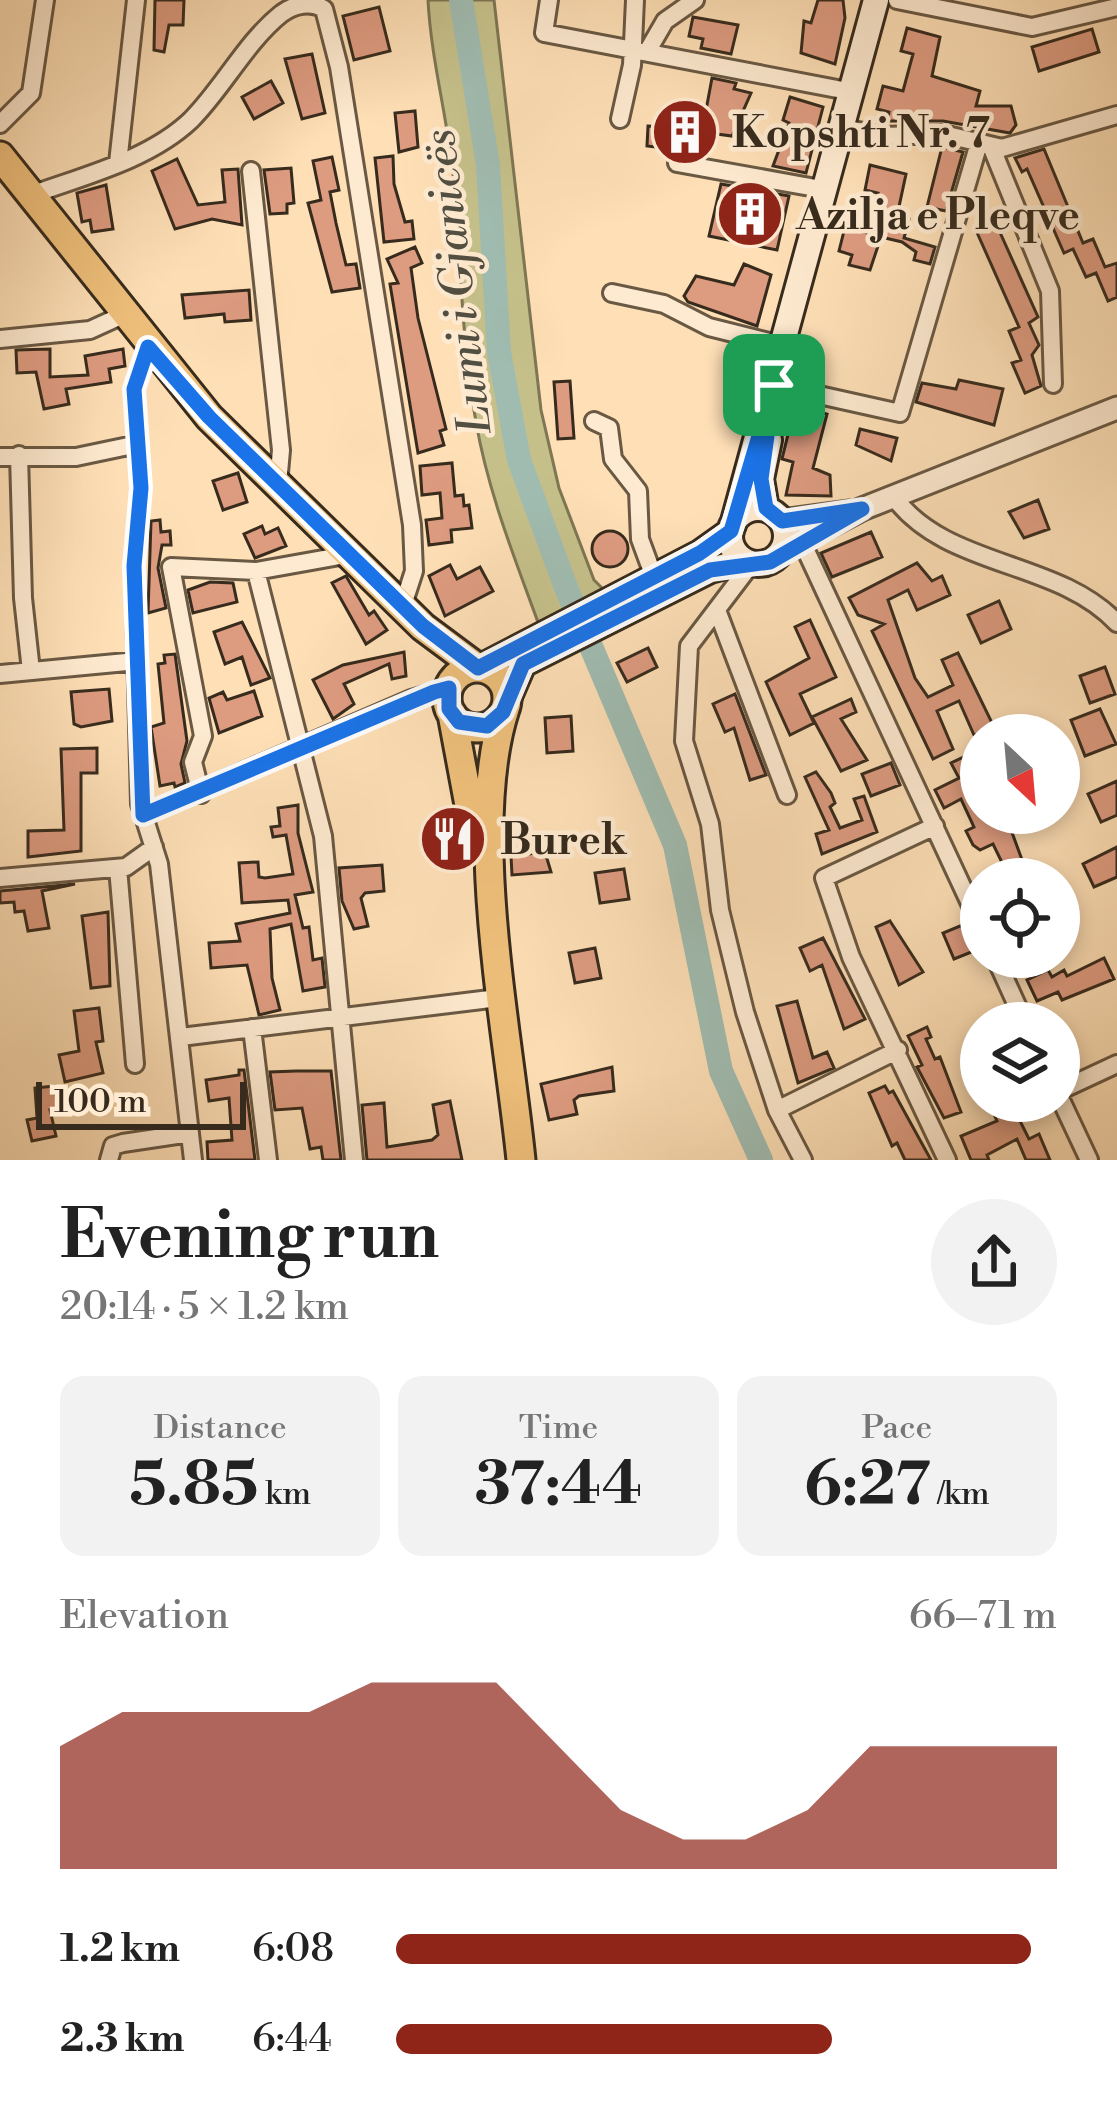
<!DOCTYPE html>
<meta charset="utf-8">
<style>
:root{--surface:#fff;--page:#f2f2f2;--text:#222;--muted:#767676;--accent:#8f2418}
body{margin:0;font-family:"Libre Bodoni",serif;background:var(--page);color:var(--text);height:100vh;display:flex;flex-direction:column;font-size:45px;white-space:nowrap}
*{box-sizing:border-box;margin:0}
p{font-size:39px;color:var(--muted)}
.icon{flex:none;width:66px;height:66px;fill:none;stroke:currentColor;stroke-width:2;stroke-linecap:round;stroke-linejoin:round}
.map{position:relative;height:1160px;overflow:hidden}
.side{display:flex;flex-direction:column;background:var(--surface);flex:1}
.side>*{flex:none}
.needle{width:78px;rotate:154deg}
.controls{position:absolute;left:960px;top:714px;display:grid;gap:24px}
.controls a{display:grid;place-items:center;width:120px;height:120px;border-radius:50%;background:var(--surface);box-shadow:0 6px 18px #0003;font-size:60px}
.scale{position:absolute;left:36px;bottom:30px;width:210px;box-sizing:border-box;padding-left:12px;border:6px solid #372b1d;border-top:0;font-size:33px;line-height:42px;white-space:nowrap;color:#372b1d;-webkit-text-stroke:9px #feead0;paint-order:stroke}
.pin{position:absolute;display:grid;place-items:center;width:102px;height:102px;color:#fff;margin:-51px;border-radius:24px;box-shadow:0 6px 18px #0006}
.round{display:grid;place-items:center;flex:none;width:126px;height:126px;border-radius:63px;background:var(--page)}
.headline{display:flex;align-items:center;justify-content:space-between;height:204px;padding:0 60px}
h1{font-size:66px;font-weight:700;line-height:90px}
.figures{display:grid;grid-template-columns:repeat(3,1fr);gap:18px;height:204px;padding:12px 60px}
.figures div{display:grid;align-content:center;border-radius:24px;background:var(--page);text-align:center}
.figures b{font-size:60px;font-weight:700}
.figures small{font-size:33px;font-weight:400}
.figures p{font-size:33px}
.chart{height:336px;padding:24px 60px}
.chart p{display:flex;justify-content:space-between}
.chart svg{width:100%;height:216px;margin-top:12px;fill:var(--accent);opacity:.7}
ul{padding:0 60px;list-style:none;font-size:39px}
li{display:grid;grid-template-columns:192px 144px 1fr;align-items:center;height:90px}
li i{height:30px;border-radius:15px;background:var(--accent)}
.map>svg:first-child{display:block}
</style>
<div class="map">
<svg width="1117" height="1160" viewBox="0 0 1117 1160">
<rect width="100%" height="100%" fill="#fedfb6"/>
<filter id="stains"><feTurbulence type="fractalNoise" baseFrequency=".00167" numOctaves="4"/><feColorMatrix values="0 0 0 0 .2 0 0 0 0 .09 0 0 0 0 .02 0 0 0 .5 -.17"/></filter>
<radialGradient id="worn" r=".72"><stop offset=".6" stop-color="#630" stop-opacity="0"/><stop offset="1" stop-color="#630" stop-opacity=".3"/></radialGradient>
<path fill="#c5c08a" stroke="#7e7654" stroke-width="3" d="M428,0h66l47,410 18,78 35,92 13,13 -68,32c-24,-66 -51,-133 -63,-203 -15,-82 -15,-165 -23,-248 -6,-59 -22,-115 -25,-174z"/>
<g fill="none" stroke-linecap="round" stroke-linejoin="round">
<path stroke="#a0bcb1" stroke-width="24" d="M461,0l27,165 11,187 20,108 46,125 110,260 46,226 40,89"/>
</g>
<path fill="#dd9b80" stroke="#372b1d" stroke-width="3" d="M155,0h29l-1,25h-14l-5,27 -10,-2z
M818,0h25l2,18 -10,46 -34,-11 3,-32 7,2z
M379,7l11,44 -36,9 -11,-44z
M693,17l45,8 -7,29 -30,-6 2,-9 -14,-3z
M907,28l33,9 -8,39 48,15 -4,15h35l5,19 -6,8 -67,-12h-56l2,-9 -12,-3 6,-23 20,5 10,-37 -12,-3z
M1092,29l7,23 -60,19 -7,-24z
M312,54l13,59 -23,6 -17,-60z
M712,78l24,5 -2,6 17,4 -19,43 -38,-5 -5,20 -42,-5 1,-20 29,1 3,-11 24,5z
M271,81l12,22 -29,16 -12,-22z
M790,97l33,10 -17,66 -33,-7 16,-43 -6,-3z
M415,111l3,36 -19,5 -4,-39z
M942,147l21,5 -17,59 -19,-4z
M1044,149l39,94 10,-4 12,28 12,-4v34l-9,4 -12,-28 -10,4 -13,-28 -9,4 -37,-84 -5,3 -7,-14z
M393,156l1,28 11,38 7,-1 2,18 -30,3 -9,-84z
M332,157l7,33 -9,2 6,31 10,42 10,-1 4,24 -28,4 -24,-89 13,-3 -8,-39z
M177,159l21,46 27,-3 -3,-32 16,-1 4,56 -30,-6 -37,10 -23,-58z
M870,165l36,9 -9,42 12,3 -5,19 31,9 -5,17 -16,-4 2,-8 -14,-10 -21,-5 -11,33 -21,-5 3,-10 -13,-4 6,-24 22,6 11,-40 -13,-3z
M291,168l3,35 -7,1v9l-17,1 -6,-44z
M721,184l68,12 -12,54 -68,-14z
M106,185l7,44 -21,3 -2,-12 -8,2 -5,-29z
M994,219l44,98 -9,6 10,22 -7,10 9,31 -16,7 -13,-30 9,-3 -12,-29 10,-4 -44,-99z
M415,247l7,16 -11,5 7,50 28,111 -6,2 4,14 -26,8 -28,-169 8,-1 -11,-24z
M744,264l27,11 -14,51 -69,-24 -4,-6 12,-20 38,9z
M249,290l2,30 -26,2 -1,-8 -39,4 -3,-23z
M50,349v28l38,-2 -3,-19 38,-7 2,17 -16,3 2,13 -45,7 3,15 -25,5 -8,-37 -19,1 -1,-23z
M959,380l44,9 -9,36 -78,-23 6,-19 34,6z
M570,381l4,57 -16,1 -4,-57z
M795,406l32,8 -14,54 17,7 1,21 -45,-1 7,-33 -11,-3z
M860,429l37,9 -6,23 -35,-16z
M452,463l3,33 8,-1 1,11 5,-1 3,23 -21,2 1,12 -23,3 -3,-25 16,-2 -2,-25 -18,2 -2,-29z
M238,473l9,29 -24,8 -10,-29z
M1038,500l11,29 -25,9 -15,-26z
M160,520l1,12 9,-1 1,14h-9l-4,23 8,40 -18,5 3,-92z
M262,526l3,8 13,-6 8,18 -31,12 -11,-24z
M592 549a18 18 0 1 1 36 0a18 18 0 1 1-36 0Z
M871,532l11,25 -50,20 -11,-24z
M917,563l15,18 10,-5 8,19 -33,15 -9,-20 -20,10 27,78 13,19 25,-12 -11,-25 16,-7 37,76v6h-21l-15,-34 -22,10 16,38 -20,10 -61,-128 12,-7 -26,-9 -9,-17z
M450,565l7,14 23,-12 13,24 -48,25 -16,-40z
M346,576l23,39 5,-4 13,19 -21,14 -34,-61z
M210,582l23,1 4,19 -44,11 -5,-23z
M999,601l12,28 -30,14 -13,-28z
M810,620l26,57 -36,17 14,29 -24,12 -24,-53 43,-24 -14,-31z
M242,622l28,56 -19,7 -9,-28 -17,7 -11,-32z
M648,648l9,19 -30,15 -10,-19z
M404,652l2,24 -14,3 -3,-15 -45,20 10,20 -21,15 -20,-39 30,-15z
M175,654l12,87 -6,23 4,19 -10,4 -1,-4 -14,3 -9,-59 13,-4 -6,-59 7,-1 -1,-8z
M1105,667l10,27 -25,9 -10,-27z
M109,689l3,32 -31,6 -7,-3 -3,-32z
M254,691l8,25 -43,17 -10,-35 14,-6 4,8z
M735,694l31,81 -16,5 -16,-52 -9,4 -12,-28z
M851,699l5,13 -15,7 26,41 -26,11 -29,-54z
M1100,709l16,35 -31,12 -14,-36z
M571,716l2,35 -26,2 -2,-35z
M97,748v25h-16v78l-53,6v-26l36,-1 -3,-81z
M970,754l11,23v36h58l-29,14 19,52h-19l-17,-35 -13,6 -7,-5 -7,-14 8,-4 -13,-28 -17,9 -9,-18 24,-12 -8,-15z
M891,763l9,22 -29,11 -9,-22z
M816,772l15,21 4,10 -5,4 10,21 22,-8 -8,-21 10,-3 13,36 -55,22 -6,-20 13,-4 -24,-53z
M1117,781v34l-16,7 -13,-28z
M298,805v28l15,59 -18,3 8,33 6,-1 4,33 9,-2 3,29 -22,4 -12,-67 -21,5 2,49 8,32 -21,5 -12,-50 -36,3 -2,-25 31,-2 -4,-17 54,-11 -2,-13 -46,3 -3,-40 19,-1 1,15 6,1 28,-4 -7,-39 -13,2 -2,-10 9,-1 -2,-18z
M1117,847v30l-23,10 -11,-23z
M545,852l6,20 -39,3 -1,-19z
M382,865l2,26 -19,2 -4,5 7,28 -14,3 -12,-28 -3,-33z
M624,869l5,30 -29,4 -5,-30z
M75,884l-33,7 7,37 -21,3 -4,-20 -9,1 -1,-10 -14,1v-12z
M108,912l2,74 -19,2 -9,-72z
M890,921l33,51 -24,13 -23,-58z
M965,924l14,25 -25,10 -11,-26z
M823,938l42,81 -21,10 -22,-64 -12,6 -10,-23z
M595,948l6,30 -26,5 -6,-30z
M1104,958l10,21 -52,21 -4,-8 -21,9 -10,-21 21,-10 4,7 12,-7 3,6z
M797,1001l16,57 14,-6 7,16 -36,15 -21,-77z
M99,1008l4,33 -7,1 7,31 -38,9 -6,-27 20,-4 -5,-40z
M927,1027l4,10 -5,2 9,20 5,-2 21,55 -17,6 -27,-51 5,-2 -14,-29z
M612,1067l2,24 -35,5 -5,4 3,14 -28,6 -8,-36z
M239,1070h5l11,90h-47l-1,-18 25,-2 -3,-42 -20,3 -3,-21 33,-5z
M296,1071h35l10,89h-18l-2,-13 -11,2 -8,-41 -27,2 -5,-38z
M55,1086l3,24h-8l6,26 -24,5 -5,-21 10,-2 -2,-30z
M885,1086l4,7 4,-2 38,69h-26l-8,-17 -5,3 -23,-53z
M450,1101l12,59h-95l-5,-55 22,-2 3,44 45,-7 6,-5 -5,-30z
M988,1101h22l19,38 10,-5 11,26h-24l-9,-21 -30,16 2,5h-18l-10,-24 36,-15z"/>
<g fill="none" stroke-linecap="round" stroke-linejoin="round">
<defs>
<path id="minor" d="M549,0l-5,33 309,59
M897,0l135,27 85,-20
M647,52l18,-31 30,-21
M620,119l12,-54 3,-65
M0,124l31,-31 14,-93
M843,128l41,8 59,-2 59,14 115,-33
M991,146l59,145 3,93
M118,163l18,-163
M677,163l150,27
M251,171l30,279 -3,34
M31,195c52,-19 118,-35 160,-75 32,-32 55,-78 90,-106 13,-10 30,-13 43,-5l15,58 73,458 2,46 -11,34
M612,293l52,11 45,23 76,19
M0,339l90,-9 33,-15
M148,348l-14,41 7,98 -7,78 6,239 19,60 34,296
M774,385l126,28 79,-270
M594,421l15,7 4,31 25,32 2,48 14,38
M19,455l4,143 8,73
M0,457h76l62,-13
M893,496c53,73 164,63 224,127
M802,542l179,385
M752,563l-63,83 -5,95 26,83 10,86 25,102 32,98 26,50
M256,571l67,265 31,324
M717,610l70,185
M0,674l137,-13
M201,794l-8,-32 10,-26 -32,-169 85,4 95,-17
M143,815l268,-116 38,-11
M935,826l-111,52 27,79 96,203
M118,868l17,196
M0,878l126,-11 28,-20
M995,957l30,66
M252,1028l16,132
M181,1037l309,-38
M1059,1091l58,-27
M1059,1096l30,64
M777,1110l121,-60
M109,1160l4,-14 10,-3 67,-10"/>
<path id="tertiary" d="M782,521l68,-9
M783,550l79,-41 255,-101"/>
<path id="secondary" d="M730 536a28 28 0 1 1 56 0a28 28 0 1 1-56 0Z
M766,509l-5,-30 8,-39
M733,525l143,-525
M479,668l221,-115 31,-22
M507,701l16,-37 187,-94 35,-9"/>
<path id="primary" d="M0,156l209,261 214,210 55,41
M447 698a30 30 0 1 1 60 0a30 30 0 1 1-60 0Z
M505,709c-39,120 3,321 16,451
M452,714l20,107"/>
</defs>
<use href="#minor" stroke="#695843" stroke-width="22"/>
<use href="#tertiary" stroke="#695843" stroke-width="27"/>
<use href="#secondary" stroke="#372b1d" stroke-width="30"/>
<use href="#primary" stroke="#372b1d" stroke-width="33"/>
<use href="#minor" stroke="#feead0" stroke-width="16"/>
<use href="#tertiary" stroke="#feead0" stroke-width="21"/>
<use href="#secondary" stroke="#feead0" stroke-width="24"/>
<use href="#primary" stroke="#efc07b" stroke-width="27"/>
</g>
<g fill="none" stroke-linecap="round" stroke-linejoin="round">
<defs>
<path id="route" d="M148,347l61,70 214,209 55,42 222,-115 31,-22 43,-146 -13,94 5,29 16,13 80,-12 -92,53 -60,8 -187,94 -20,48 -16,14 -28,-4 -10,-13v-21l-15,4 -291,123 -9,-249 7,-78 -7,-99z"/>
</defs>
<use href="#route" stroke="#fff" stroke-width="24"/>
<use href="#route" stroke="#1a73e8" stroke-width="15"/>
</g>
<defs>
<symbol id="building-disc" viewBox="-11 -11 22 22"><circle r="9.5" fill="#8f2418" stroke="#feead0"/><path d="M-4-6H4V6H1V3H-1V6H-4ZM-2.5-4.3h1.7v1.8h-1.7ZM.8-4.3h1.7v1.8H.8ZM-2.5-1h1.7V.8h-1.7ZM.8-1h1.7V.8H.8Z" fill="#fff"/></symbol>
<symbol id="restaurant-disc" viewBox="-11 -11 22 22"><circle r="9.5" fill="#8f2418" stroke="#feead0"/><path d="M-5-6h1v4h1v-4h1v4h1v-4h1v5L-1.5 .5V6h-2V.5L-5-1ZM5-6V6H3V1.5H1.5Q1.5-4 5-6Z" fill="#fff"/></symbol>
</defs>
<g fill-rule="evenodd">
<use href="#building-disc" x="647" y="94" width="76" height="76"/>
<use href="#building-disc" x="712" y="176" width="76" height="76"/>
<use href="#restaurant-disc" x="415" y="801" width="76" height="76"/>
</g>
<g text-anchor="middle" stroke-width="9" stroke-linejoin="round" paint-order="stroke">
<g font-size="42" font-weight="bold" fill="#372b1d" stroke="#feead0" text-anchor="start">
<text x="732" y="147">Kopshti Nr. 7</text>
<text x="796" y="229">Azilja e Pleqve</text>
<text x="500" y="854">Burek</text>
</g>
<g font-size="45" font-style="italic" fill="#514f42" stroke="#feead0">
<text transform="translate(456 282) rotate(-97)" y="16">Lumi i Gjanicës</text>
</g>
</g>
<rect width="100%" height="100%" filter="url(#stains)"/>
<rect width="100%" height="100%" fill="url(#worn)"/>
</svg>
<div class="controls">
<a><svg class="needle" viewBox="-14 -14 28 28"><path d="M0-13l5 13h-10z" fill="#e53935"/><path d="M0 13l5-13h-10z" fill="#767676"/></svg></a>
<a><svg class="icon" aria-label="locate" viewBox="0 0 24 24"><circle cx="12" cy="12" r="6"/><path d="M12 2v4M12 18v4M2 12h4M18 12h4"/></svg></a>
<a><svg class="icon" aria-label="layers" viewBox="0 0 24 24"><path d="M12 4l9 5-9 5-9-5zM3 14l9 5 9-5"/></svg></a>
</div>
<div class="scale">100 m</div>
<div class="pin" style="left:774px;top:385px;background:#1e9e55"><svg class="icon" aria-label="arrive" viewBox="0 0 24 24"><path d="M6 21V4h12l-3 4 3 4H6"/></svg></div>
</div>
<section class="side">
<div class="headline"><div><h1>Evening run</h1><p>20:14 · 5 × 1.2 km</p></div><a class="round"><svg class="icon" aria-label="share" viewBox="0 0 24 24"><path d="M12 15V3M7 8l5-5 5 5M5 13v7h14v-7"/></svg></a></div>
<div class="figures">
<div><p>Distance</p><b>5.85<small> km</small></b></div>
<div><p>Time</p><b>37:44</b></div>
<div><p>Pace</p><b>6:27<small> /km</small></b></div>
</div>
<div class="chart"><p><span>Elevation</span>66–71 m</p>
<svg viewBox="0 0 160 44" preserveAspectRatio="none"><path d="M0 44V19L10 12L20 12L30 12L40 12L50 6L60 6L70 6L80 19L90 32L100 38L110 38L120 32L130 19L140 19L150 19L160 19V44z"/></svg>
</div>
<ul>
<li><b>1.2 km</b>6:08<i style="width:96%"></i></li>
<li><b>2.3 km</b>6:44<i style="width:66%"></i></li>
</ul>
</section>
